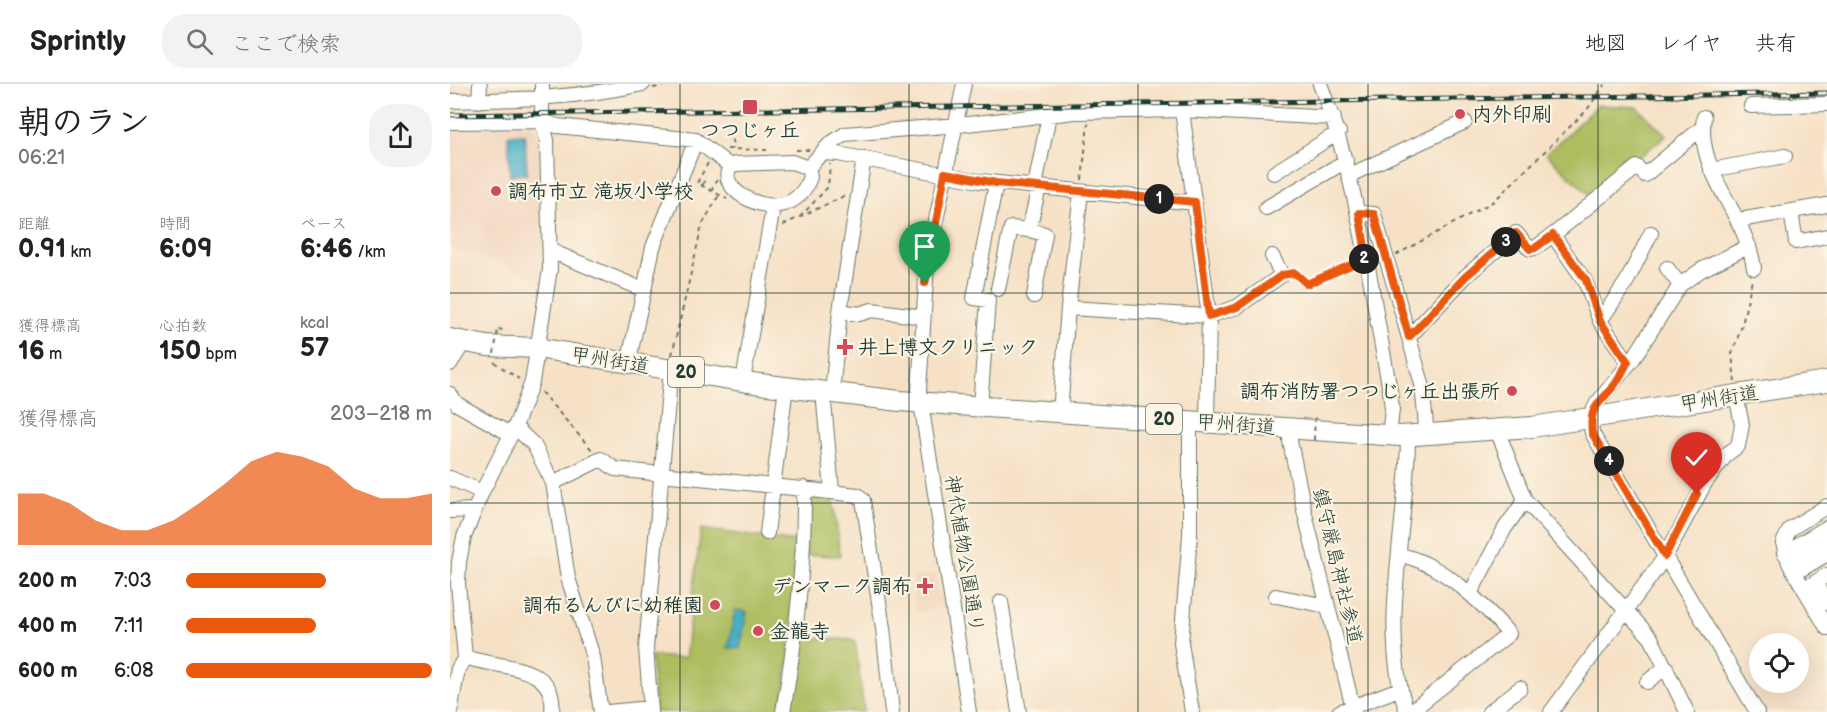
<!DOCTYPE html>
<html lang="ja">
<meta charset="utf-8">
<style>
:root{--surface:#fff;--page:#f2f2f2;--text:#222;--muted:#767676;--line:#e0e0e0;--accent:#ea580c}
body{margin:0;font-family:"Balsamiq Sans","Klee One",sans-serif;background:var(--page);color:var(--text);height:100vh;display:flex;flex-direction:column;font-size:22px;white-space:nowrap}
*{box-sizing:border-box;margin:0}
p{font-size:20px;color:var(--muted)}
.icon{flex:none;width:33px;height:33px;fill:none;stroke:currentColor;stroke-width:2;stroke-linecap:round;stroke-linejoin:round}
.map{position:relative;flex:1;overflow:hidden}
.details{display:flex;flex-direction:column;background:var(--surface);width:450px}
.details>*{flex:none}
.fabs{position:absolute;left:1299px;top:549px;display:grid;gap:12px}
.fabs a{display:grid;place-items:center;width:60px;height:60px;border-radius:50%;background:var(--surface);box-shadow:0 6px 24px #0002;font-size:30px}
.pin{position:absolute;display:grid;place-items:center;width:51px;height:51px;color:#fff;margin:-62px -26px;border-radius:50% 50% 50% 0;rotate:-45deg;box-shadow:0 0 6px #0007}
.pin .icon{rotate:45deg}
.km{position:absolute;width:30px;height:30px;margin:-15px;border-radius:50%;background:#222;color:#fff;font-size:16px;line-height:30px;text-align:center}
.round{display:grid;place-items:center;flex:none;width:63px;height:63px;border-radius:24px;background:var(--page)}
.overview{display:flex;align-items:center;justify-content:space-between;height:102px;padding:0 18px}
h1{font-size:33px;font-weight:700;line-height:45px}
.figures{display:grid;grid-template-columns:repeat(3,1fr);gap:9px;height:102px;padding:6px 18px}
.figures div{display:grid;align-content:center}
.figures b{font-size:26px;font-weight:700}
.figures small{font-size:16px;font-weight:400}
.figures p{font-size:16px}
.chart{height:168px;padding:12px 18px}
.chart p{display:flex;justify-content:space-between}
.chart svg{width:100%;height:108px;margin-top:6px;fill:var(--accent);opacity:.7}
ul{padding:0 18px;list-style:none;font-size:20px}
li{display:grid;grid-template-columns:96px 72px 1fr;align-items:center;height:45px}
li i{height:15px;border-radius:8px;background:var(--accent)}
header{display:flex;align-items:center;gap:36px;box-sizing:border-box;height:84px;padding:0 30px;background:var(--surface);border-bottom:2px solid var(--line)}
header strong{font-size:28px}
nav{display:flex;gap:33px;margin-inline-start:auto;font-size:21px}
.search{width:420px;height:54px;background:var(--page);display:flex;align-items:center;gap:15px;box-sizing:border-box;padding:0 21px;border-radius:24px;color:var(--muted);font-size:22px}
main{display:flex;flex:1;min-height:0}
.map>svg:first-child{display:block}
</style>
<header>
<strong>Sprintly</strong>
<div class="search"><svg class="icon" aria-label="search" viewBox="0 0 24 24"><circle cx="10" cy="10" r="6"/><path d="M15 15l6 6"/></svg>ここで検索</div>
<nav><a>地図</a><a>レイヤ</a><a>共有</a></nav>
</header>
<main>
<section class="details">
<div class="overview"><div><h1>朝のラン</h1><p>06:21</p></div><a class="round"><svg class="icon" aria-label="share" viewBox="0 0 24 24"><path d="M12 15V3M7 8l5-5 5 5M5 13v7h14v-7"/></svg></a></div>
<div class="figures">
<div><p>距離</p><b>0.91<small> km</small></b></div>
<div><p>時間</p><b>6:09</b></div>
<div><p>ペース</p><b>6:46<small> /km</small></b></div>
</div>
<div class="figures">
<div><p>獲得標高</p><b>16<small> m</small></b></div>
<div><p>心拍数</p><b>150<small> bpm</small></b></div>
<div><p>kcal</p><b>57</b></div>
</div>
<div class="chart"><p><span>獲得標高</span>203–218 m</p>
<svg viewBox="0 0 160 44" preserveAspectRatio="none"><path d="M0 44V23L10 23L20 27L30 34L40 38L50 38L60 34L70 27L80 19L90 10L100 6L110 8L120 12L130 21L140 25L150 25L160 23V44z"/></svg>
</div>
<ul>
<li><b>200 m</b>7:03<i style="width:57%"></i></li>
<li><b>400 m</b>7:11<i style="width:53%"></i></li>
<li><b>600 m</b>6:08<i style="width:100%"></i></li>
</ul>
</section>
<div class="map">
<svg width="1377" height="628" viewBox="0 0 1377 628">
<rect width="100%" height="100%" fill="#fcf5e5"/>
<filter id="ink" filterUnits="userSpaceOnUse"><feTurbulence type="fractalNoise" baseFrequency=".0167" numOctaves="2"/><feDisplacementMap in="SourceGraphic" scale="12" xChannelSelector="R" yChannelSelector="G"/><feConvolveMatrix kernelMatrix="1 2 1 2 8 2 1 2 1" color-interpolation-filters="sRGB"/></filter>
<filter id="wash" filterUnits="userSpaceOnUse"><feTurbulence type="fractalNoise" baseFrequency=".008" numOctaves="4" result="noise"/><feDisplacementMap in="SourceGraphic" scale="24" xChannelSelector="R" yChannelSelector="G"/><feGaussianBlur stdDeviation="1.35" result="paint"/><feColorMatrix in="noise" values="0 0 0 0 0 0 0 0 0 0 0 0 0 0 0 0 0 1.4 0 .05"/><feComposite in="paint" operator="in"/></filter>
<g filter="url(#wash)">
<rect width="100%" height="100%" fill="#f6e1c6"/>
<path fill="#f2d5be" d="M81,40l6,13 12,109 -4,35 -95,-34v-119z
M485,491l4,21 8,-1 2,13 -33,4 -4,-35z"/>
<path fill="#adbd60" stroke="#667d4a" stroke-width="1.5" d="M1148,21l39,2 29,28 -74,62 -46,-43z
M359,410l24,4 7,58 -34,-1z
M251,445l95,13 -7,116 -8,54h-126l-4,-56 34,2z
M347,553l58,3 9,72h-78z"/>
<path fill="#47aec6" stroke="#33767d" stroke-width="1.5" d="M75,50l2,40 -17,1 -2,-40z
M285,526l12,2 -7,36h-12z"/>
</g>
<g filter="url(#ink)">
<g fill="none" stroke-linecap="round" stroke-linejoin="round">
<defs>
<path id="minor" d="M514,0l-37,180 -8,126 50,322
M870,0c39,99 50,203 70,306l2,19 -3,27
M0,17c65,-1 129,-3 193,-17
M29,17l1,-17
M1301,22l76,-2
M732,26l27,206 -2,105
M1254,33c-9,55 43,98 50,151
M0,38l92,-1 15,5 139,14 34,26
M372,69l16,1 141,27 216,22
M342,78l16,6 2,9c-21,62 -109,6 -75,-13z
M358,84l22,-24 15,-10 113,-9 117,-13 107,-2 152,8
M1261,86l74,-14
M824,89l65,-41
M900,91l115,-53
M585,102l14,-71
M816,124l80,-47
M1341,128l5,30 31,-6
M909,129l15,1 48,170 5,52
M1289,136l88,-15
M1299,162l-48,24 -21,15 -47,74 -36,44 -7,14 2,16 165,279
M101,167l93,39 9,-43 43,-107
M1217,184l13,17
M548,205l13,-61 18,2
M584,212l11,-62 -16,-4 10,-43
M618,224l141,8 28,-9 45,-32 -10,-19
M390,227l19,3 13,-4 51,7
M1150,237l27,-40 24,-48
M959,253l56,-60 51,-44 14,16 5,-1 18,-13
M1178,278l-28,-41 -15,-40 -32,-46 84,-68 8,8 58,-48
M0,280l15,-23
M178,280l16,-74
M293,297l30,-174
M373,308l9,99
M382,309l8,-82 24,-153
M0,310l7,10 53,30
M530,323l8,-107 -14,-2 22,-115
M610,329l8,-105 13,-116
M740,337v115l-9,107 11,69
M65,343l19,18 19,38 15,95 25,79 8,55
M840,344v13l14,69 50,202
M1047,346l28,70 126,138 36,74
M0,394l32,14
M103,399l48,-24 14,10 243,26 5,5 20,128 9,84
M1377,422l-37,23 -7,14 6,20 38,65
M0,427l24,-1
M317,449l19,-146
M1334,469l42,-25
M950,471c41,8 83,48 109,79l-99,78
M1339,479l38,-23
M1345,489l32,-19
M1365,499l12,20
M1354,505l23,-14
M1020,510l35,-66 20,-28
M826,512l51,10
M551,518l18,110
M15,573c32,12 93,5 87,55
M1197,598l19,-15
M0,628l8,-43 7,-12 -7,-73 1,-22 5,-25 18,-45 33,-65 17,-45 18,-113 -3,-129 -5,-19v-37
M158,628l42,-4
M201,628l-5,-64 25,-279
M333,628c13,-74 22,-148 21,-224
M889,628l60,-23
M957,628c-29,-84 1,-188 1,-276
M1039,628l31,-24
M1101,628l114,-155 40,-74 22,-29 11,-8 4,-21 -6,-30"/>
<path id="highway" d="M0,255l37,7 50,2 223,36 140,17 500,35 132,-9 295,-46"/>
</defs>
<use href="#minor" stroke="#6a7667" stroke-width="16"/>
<use href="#highway" stroke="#6a7667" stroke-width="22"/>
<path stroke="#6a7667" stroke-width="2" stroke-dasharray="4.5 4.5" stroke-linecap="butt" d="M203,4l21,-4
M282,55l1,10
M277,65l40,1
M346,66h13
M258,79l-11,20 30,16
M632,96l6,-57
M253,101l2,-9
M261,107l6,-11
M350,133l28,-30 2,-23
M333,141l63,-30
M946,171l98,-54 93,-91 18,-26
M842,189l15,11 49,-23
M48,245l9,2
M222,271l30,-130 17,-30
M44,278l25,17
M1285,298l-3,-28 10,-29 10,-45
M91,308l52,59"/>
<use href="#minor" stroke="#fff" stroke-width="14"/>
<use href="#highway" stroke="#fff" stroke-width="20"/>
<defs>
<path id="rail" d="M0,31l1377,-22"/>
</defs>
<use href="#rail" stroke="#1f3d34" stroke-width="5"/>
<use href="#rail" stroke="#fcf5e5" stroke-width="3" stroke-dasharray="9" stroke-linecap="butt"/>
<path stroke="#6a7667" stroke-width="2" stroke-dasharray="4.5 4.5" stroke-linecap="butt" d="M44,270l4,-25
M864,356l1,-25"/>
</g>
</g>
<g fill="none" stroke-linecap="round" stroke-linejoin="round" filter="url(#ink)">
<defs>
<path id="route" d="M475,199l20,-110 51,10 199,19 14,114 28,-9 45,-32 13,-2 12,11 60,-26 -8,-45 15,1 35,123 56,-60 51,-44 14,16 5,-1 18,-13 33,45 14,41 28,41c-5,8 -9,18 -15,25 -15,18 -24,20 -21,46l73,123 32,-62"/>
</defs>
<use href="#route" stroke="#fff" stroke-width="12"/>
<use href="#route" stroke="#ea580c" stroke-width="8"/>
</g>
<path fill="none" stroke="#1f3d34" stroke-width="1.5" stroke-opacity="0.55" d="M230,0v628M459,0v628M688,0v628M918,0v628M1148,0v628M0,209h1377M0,419h1377"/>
<g fill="#d1495b" stroke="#fcf5e5" stroke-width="2">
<rect x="292" y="15" width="16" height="16" rx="3"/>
<circle cx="1010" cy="30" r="6"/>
<circle cx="46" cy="107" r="6"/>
<path d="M392 254h6v6h6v6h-6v6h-6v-6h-6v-6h6z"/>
<circle cx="1062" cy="307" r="6"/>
<path d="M472 493h6v6h6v6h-6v6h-6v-6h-6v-6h6z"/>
<circle cx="265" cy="521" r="6"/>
<circle cx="308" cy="547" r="6"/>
</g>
<g text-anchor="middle" stroke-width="4.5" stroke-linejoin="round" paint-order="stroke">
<g fill="#fcf5e5" stroke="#617469" stroke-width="1.5">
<rect x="218" y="273" width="36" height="30" rx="4.5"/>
<rect x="696" y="320" width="36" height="30" rx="4.5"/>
</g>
<g font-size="18" font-weight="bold" fill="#1f3d34">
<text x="236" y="294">20</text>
<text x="714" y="341">20</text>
</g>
<g font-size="20" font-weight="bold" fill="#1f3d34" stroke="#fcf5e5" text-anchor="start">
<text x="1022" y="37">内外印刷</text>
<text x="300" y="53" text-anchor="middle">つつじヶ丘</text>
<text x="58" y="114">調布市立 滝坂小学校</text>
<text x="408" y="270">井上博文クリニック</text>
<text x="1050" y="314" text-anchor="end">調布消防署つつじヶ丘出張所</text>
<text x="462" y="509" text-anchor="end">デンマーク調布</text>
<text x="253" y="528" text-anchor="end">調布るんびに幼稚園</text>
<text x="320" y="554">金龍寺</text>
</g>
<g font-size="20" fill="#1f3d34" stroke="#fcf5e5">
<text transform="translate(160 276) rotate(9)" y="7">甲州街道</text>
<text transform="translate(1269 314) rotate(-9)" y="7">甲州街道</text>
<text transform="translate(786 340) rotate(4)" y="7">甲州街道</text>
<text transform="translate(515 470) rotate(81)" y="7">神代植物公園通り</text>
<text transform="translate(888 482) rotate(77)" y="7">鎮守厳島神社参道</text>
</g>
</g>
</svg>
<div class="fabs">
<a><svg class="icon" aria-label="locate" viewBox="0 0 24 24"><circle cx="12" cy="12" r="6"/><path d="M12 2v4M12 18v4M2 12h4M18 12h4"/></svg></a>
</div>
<div class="pin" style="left:475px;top:199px;background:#1e9e55"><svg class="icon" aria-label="arrive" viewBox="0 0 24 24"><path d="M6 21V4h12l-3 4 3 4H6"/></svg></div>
<div class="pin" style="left:1247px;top:410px;background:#d93025"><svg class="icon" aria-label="check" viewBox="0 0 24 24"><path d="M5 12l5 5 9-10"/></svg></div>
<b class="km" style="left:709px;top:115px">1</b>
<b class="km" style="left:914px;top:175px">2</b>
<b class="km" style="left:1056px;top:158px">3</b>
<b class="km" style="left:1159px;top:377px">4</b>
</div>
</main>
